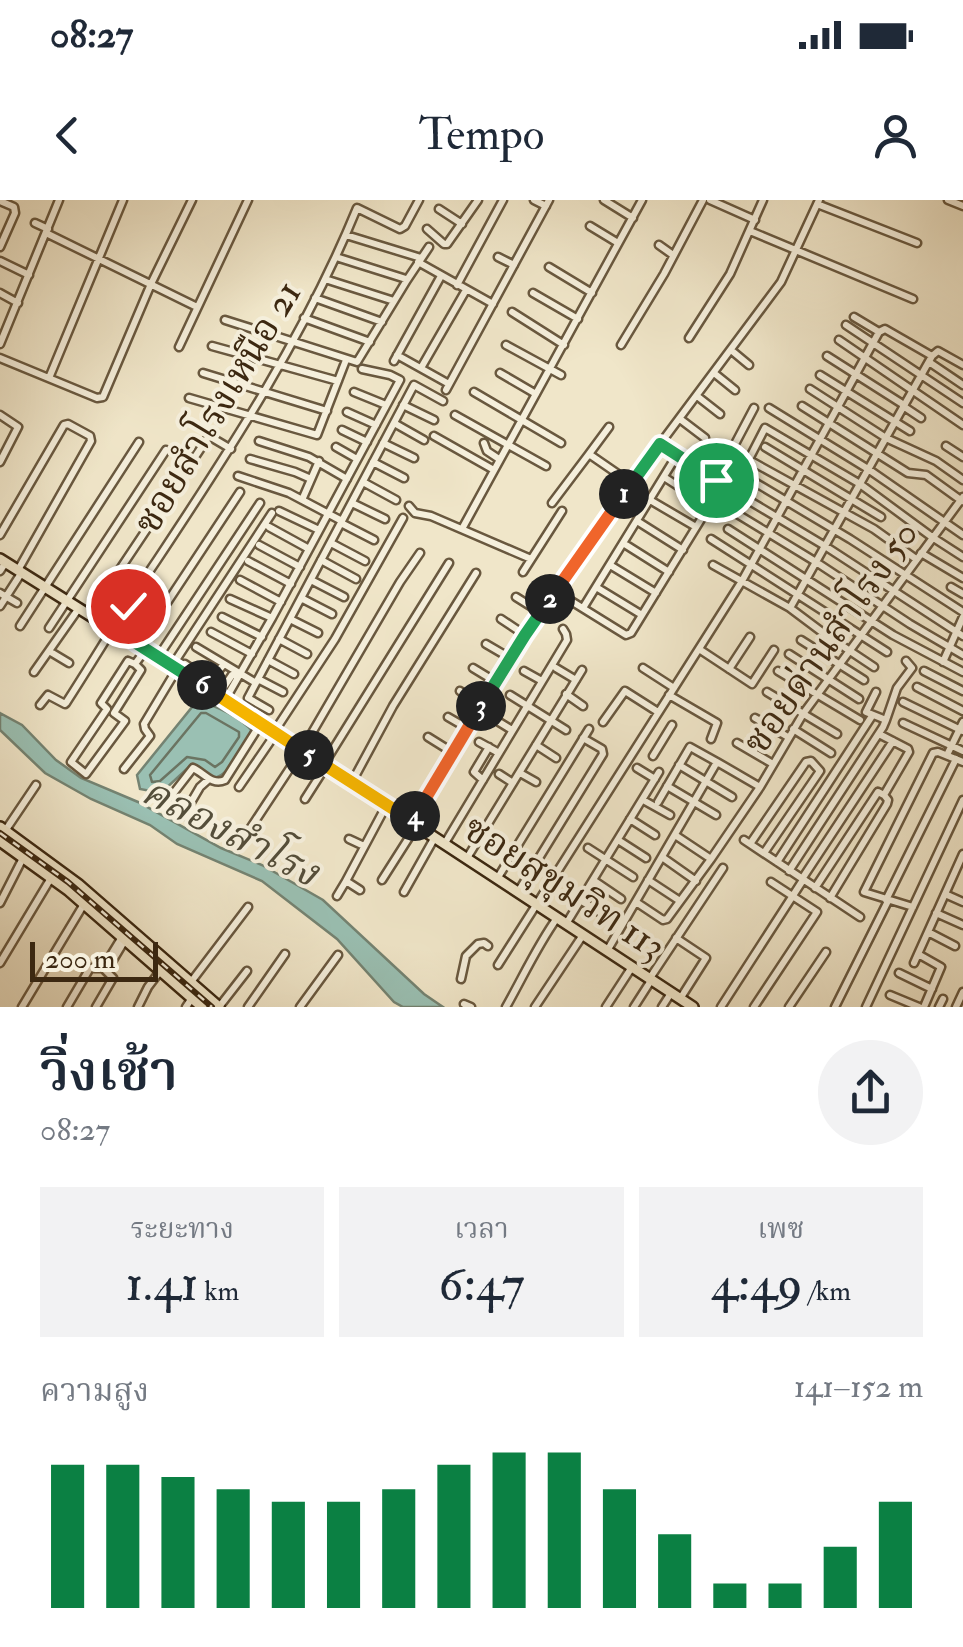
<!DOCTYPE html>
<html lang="th">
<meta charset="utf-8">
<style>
:root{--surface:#fff;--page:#f2f2f3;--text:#1f2937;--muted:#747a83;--accent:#0b8043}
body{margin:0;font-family:"IM FELL Double Pica","Noto Serif Thai",serif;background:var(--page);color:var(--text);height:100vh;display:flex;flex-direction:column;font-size:38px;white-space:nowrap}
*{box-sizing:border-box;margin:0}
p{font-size:32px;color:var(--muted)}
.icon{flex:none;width:55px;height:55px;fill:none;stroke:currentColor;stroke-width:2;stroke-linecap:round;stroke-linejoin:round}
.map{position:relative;height:807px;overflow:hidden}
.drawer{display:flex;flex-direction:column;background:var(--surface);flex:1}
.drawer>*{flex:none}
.scale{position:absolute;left:30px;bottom:25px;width:128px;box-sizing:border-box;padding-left:10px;border:5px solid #3c2811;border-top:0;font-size:28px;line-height:35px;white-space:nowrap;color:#3c2811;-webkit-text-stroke:8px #f5efdc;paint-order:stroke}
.pin{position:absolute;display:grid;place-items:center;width:85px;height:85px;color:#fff;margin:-42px;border:5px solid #fff;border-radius:50%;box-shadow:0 2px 10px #0007}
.km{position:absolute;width:50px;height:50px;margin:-25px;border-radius:50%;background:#222;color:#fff;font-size:28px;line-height:50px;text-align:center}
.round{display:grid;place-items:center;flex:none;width:105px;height:105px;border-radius:52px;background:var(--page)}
.overview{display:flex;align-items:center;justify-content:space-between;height:170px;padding:0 40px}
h1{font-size:55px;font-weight:600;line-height:75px}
.metrics{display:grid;grid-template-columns:repeat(3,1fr);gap:15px;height:170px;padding:10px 40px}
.metrics div{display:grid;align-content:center;border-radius:0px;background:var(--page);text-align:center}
.metrics b{font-size:50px;font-weight:600}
.metrics small{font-size:28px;font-weight:400}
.metrics p{font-size:28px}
.chart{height:280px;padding:20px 40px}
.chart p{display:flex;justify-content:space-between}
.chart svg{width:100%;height:180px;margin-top:10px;stroke:var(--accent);stroke-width:6}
.status{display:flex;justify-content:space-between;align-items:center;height:70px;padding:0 50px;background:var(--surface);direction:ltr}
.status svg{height:28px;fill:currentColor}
header{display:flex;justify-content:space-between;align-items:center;height:130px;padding:0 40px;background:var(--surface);font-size:45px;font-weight:600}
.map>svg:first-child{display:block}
</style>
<div class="status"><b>08:27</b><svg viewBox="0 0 49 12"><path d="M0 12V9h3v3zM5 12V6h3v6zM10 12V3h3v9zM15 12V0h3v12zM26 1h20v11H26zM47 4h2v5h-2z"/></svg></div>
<header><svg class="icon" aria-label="back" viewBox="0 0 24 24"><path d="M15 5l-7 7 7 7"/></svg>Tempo<svg class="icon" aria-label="person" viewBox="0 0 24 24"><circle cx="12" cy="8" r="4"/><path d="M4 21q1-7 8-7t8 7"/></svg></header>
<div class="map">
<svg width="963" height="807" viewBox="0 0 963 807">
<rect width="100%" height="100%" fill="#f0e6c9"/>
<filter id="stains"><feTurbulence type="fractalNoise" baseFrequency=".002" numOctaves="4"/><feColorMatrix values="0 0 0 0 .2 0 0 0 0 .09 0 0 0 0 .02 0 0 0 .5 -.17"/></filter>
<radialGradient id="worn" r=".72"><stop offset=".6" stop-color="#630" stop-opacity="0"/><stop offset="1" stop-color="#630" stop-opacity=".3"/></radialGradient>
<path fill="#9ac0b3" stroke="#748372" stroke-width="2.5" d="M197,501c19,4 44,17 56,31 -11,17 -21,43 -42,47l-9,-9 -12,-4 -29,27 -21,-4 -3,-14z
M0,513l22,12 34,35 25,18 57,24 83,46 41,17 61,35 101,94 19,13h-40l-9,-5 -57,-63 -75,-58 -85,-37 -27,-19 -59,-26 -46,-26 -45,-43z"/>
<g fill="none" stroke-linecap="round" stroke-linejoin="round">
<path stroke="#6b7462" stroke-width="2.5" d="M201,513h5l33,19v5l-17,25 -7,5 -10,-7 -18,-3 -27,24 -8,1 -2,-7z"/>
<defs>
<path id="minor" d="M534,0l12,6
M604,0l29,18
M710,0l45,20
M948,0l15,6
M0,1l14,6 1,6 -15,34
M817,4l100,39
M439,9l23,15
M35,23l13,6
M590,26l28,17
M427,29l17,15h3l31,-44
M750,31l163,68
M46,33l151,74
M346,35l75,23
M659,45l14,10
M336,57l70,22
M498,57l16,8
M0,61l29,14
M418,62l75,42
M549,67l43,26
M325,79l69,22
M457,85l46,-85
M0,93l18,10
M533,93l45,26
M315,98l67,24
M512,112l52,33
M854,117l25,15 6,-3 47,27
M304,118l66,24
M225,120l132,42 50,-82 22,-33
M846,125l117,78
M689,138l41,-64 33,-74
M839,140l124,85
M0,144l59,-144
M506,145l55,30
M621,145l43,-71 39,-74
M212,146l126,35
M179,147l69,-147
M731,150l18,15
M397,155l52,29
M827,156l77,49
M932,156l6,-5 25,14
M0,158l97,40 6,-1 48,-113 41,-84
M394,161l47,-85
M929,162l34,23
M421,168l45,-78
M203,173l124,38
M500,173l36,21
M714,173l21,17
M820,175l90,56
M49,178l74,-178
M810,189l76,49 50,23 27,19
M446,190l103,-190
M354,192l32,13
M474,192l87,51
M697,196l23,18
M189,198l128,37 29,-75
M403,205l31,15
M802,206l106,67 18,2 36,26
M903,206l18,12
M769,208l99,61 95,66
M347,212l29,13
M0,215l18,12 -18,35
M455,215l91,51
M680,219l25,19
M394,223l30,17
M342,230l25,12
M434,236l60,34
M259,241l50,16 38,22
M383,243l31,15
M484,243l3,8 12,8
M660,244l56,36
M946,246l17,11
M336,247l21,12
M765,247l116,70
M589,254l20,-27
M250,259l45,13 16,7
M749,260l125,69 42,30
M373,262l31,16
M741,274l109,65 113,73
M238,276l51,17 53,28
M664,277l45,29
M363,282l33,18
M733,291l92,55 138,90
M730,296l35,-68 95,56 72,53 31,20
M302,300l17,-39
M650,300l46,27
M352,303l33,16
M552,303l37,-49 42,29
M409,306l6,7 16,3 100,43
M279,311l40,19
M734,312l82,50 94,62 53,31
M637,321l46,29
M341,323l33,17
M269,327l40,22
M462,329l180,-329
M728,329l165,106 70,37
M0,335l64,-110 4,-1 22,12 1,5 -73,129
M711,339l176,113
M331,343l34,18
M623,343l46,29
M259,345l41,22
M921,353l42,25
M321,360l35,19
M248,361l43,23
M610,365l46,28
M713,365l77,43 36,27 48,32
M0,371l6,-9
M523,372l39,-61
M240,380l41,22
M311,380l33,17
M596,387l46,28
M951,387l12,7
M555,391l71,44 5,-2 88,-143 2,-6 -5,-4 38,-72
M0,393l17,10
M516,397l24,15
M301,398l31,16
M0,406l22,-34
M583,408l94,-153
M790,408l142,-252
M90,414l119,-178 22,13
M222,417l40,20
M272,418l128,-238 -10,-5 -28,-6
M290,419l28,14
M501,419l24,16
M20,426l119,-184
M49,428l117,-178
M211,432l41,22
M279,439l28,15
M801,440l63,40
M486,444l24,14
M139,445l101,-153
M196,447l60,36
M699,449l53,35 22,-34
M49,451l20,12
M789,454l70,45
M158,457l102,-154
M268,460l26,14
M943,462l20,-45
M135,464l6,6 -27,43 11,8 -39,53 -15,-12 36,-53 -6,-6 27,-42 7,3 11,-15
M185,464l25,17 14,-17
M172,466l100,-153
M473,468l23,14
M556,468l20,12
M643,468l31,20
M729,469l21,-32
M524,471l18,10
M778,471l82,49
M924,471l39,20
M34,472l45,-64
M258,479l25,13
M917,487l46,24
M460,491l21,14
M767,492l70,42
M566,494l17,12
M510,495l56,35
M669,495l48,28 -6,16
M218,496l14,-21 6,-1
M225,500l47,-82 -42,-19
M903,502l60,29
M40,505l8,-10 17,9 1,-1c31,-48 59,-96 91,-143 75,-113 148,-225 200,-352l43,21 5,-3 14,-26
M269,510l-21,-12 166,-313 29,16
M448,517l19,11
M755,518l33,19
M886,520l11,-32 15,-20 -6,-7
M499,522l13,8
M603,522l22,-31 33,21
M903,523l60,28
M793,529l38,24
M274,532l61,-93 68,-121
M428,537l24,15
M479,542l20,11
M737,543l36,21
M536,545l20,13
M947,555l16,-33
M653,556l19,-31
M324,564l125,-201
M679,565l53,32
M637,568l18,11
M124,569l26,-33 -5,-7 -1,-5 33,-55
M520,573l16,9
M499,574l14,9
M483,580l-9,-8 15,-25
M352,582l41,-76 83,-133
M667,586l49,29
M239,587l37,-54
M169,599l24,-31c11,5 19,18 32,12l36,-57
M305,599l21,-33
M643,600l27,15
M658,602l32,-55 27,15
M183,616l17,-29 9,-8
M630,619l25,16
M411,621l114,-186 106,-152 150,-201 38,-82
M5,631l31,-46
M675,635l36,24
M244,638l58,-88 98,-168 20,-29
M349,639l15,7
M618,640l28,18
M744,640l116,77
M445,643l122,-203 -1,-6 -3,-5
M750,644l56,-82 5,-1 9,10 -56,82
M588,648l45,29
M662,657l34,24
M467,658l115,-188
M777,662l95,-146
M789,671l94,-144 3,-7 -20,-8 10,-20
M497,679l92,-150
M802,679l91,-138
M382,680l35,-55
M593,680l28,19
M648,680l32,21
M815,688l63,-96 6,3
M360,690l-14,-9 40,-75
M404,692l31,-55
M518,692l85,-138 -1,-5 -19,-11
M945,694l18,8
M337,696l9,-15
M830,698l57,-94 1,-4 -4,-5 25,-43 -1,-3 -29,-15
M580,700l24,15
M886,700l70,-141
M636,702l27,18 4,-1 44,-60 49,-72
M0,703l23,-45
M913,707l-49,-15 69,-139 5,-1 25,10
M936,713l27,12
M566,724l93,-152
M928,732l27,14
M676,738l30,20 -26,41
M607,751l110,-189 43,25 43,-73 160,-217
M918,754l45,-100
M113,760l12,-20
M0,763l51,-85
M914,763l4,-9 23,13 -17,40
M498,765l244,-384 137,-249
M103,768l19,-31
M899,773l33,16
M650,778l73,-110
M461,779l5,-23 12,-12 6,-1 4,3
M191,782l57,-75
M890,795l29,12
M464,804l7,3
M22,807l62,-103
M67,807l23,-39h13
M96,807l17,-29 -10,-10
M138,807l10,-20 13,-17
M186,807l6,-9
M219,807l28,-36
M248,807l37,-53
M300,807l38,-52
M506,807c17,-30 31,-61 51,-89
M535,807l48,-72
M606,807l26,-40
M634,807l18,-28
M662,807l9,-14
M721,807l82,-127
M754,807l63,-95 -46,-30
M789,807l37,-55
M835,807l53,-106
M866,807l97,-207
M939,807l4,-8
M956,807l7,-15"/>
<path id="major" d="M0,359l225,141 468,307
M0,627l79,58 140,122
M0,641l68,49 134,117"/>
</defs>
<use href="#minor" stroke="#69583f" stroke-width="11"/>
<use href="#major" stroke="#3c2811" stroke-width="14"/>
<use href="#minor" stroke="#f5efdc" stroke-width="6"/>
<use href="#major" stroke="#f0e6c9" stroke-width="9"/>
<defs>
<path id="rail" d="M0,633l68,49 144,125"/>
</defs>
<use href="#rail" stroke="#3c2811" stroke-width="6"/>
<use href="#rail" stroke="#f5efdc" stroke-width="2.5" stroke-dasharray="8" stroke-linecap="butt"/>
</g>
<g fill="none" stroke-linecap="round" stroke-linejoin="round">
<defs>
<path id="split-1" d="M624,294l36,-50 56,36"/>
<path id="split-2" d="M550,399l74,-105"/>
<path id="split-3" d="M481,506l44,-71 25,-36"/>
<path id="split-4" d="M415,616l66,-110"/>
<path id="split-5" d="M309,555l103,66 3,-5"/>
<path id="split-6" d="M202,485l107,70"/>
<path id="split-7" d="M128,406l-14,23 88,56"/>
</defs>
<use href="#split-1" stroke="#fff" stroke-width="20"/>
<use href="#split-2" stroke="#fff" stroke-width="20"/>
<use href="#split-3" stroke="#fff" stroke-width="20"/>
<use href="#split-4" stroke="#fff" stroke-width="20"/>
<use href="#split-5" stroke="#fff" stroke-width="20"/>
<use href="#split-6" stroke="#fff" stroke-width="20"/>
<use href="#split-7" stroke="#fff" stroke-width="20"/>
<use href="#split-1" stroke="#22a559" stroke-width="12"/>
<use href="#split-2" stroke="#f0652b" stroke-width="12"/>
<use href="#split-3" stroke="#22a559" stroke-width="12"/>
<use href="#split-4" stroke="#f0652b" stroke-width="12"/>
<use href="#split-5" stroke="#f5b400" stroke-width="12"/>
<use href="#split-6" stroke="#f5b400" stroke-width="12"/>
<use href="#split-7" stroke="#22a559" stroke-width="12"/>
</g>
<g text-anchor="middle" stroke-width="8" stroke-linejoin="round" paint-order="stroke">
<g font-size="38" fill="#3c2811" stroke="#f5efdc">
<text transform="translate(217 207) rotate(-59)" y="13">ซอยสำโรงเหนือ 21</text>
<text transform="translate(830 437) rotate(-55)" y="13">ซอยด่านสำโรง 50</text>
<text transform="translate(565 687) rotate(33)" y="13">ซอยสุขุมวิท 113</text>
</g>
<g font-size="40" font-style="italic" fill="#544e3a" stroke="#f5efdc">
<text transform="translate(231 631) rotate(27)" y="14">คลองสำโรง</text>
</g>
</g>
<rect width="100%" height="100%" filter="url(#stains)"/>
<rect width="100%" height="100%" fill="url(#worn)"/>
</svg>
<div class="scale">200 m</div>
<div class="pin" style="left:716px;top:280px;background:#1e9e55"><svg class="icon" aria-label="arrive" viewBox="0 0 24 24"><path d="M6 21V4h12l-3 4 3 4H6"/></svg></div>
<div class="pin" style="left:128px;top:406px;background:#d93025"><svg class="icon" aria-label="check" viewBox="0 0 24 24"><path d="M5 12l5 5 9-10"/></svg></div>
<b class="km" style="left:624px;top:294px">1</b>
<b class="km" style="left:550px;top:399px">2</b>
<b class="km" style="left:481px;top:506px">3</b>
<b class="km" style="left:415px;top:616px">4</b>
<b class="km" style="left:309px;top:555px">5</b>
<b class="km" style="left:202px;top:485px">6</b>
</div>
<section class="drawer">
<div class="overview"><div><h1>วิ่งเช้า</h1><p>08:27</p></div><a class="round"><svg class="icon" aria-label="share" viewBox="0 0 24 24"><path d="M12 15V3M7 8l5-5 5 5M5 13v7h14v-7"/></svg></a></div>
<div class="metrics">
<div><p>ระยะทาง</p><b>1.41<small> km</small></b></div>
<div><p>เวลา</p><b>6:47</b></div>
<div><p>เพซ</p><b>4:49<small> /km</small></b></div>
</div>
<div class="chart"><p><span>ความสูง</span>141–152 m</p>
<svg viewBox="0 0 160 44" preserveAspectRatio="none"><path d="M5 44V9M15 44V9M25 44V12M35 44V15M45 44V18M55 44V18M65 44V15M75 44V9M85 44V6M95 44V6M105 44V15M115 44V26M125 44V38M135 44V38M145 44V29M155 44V18"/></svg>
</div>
</section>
